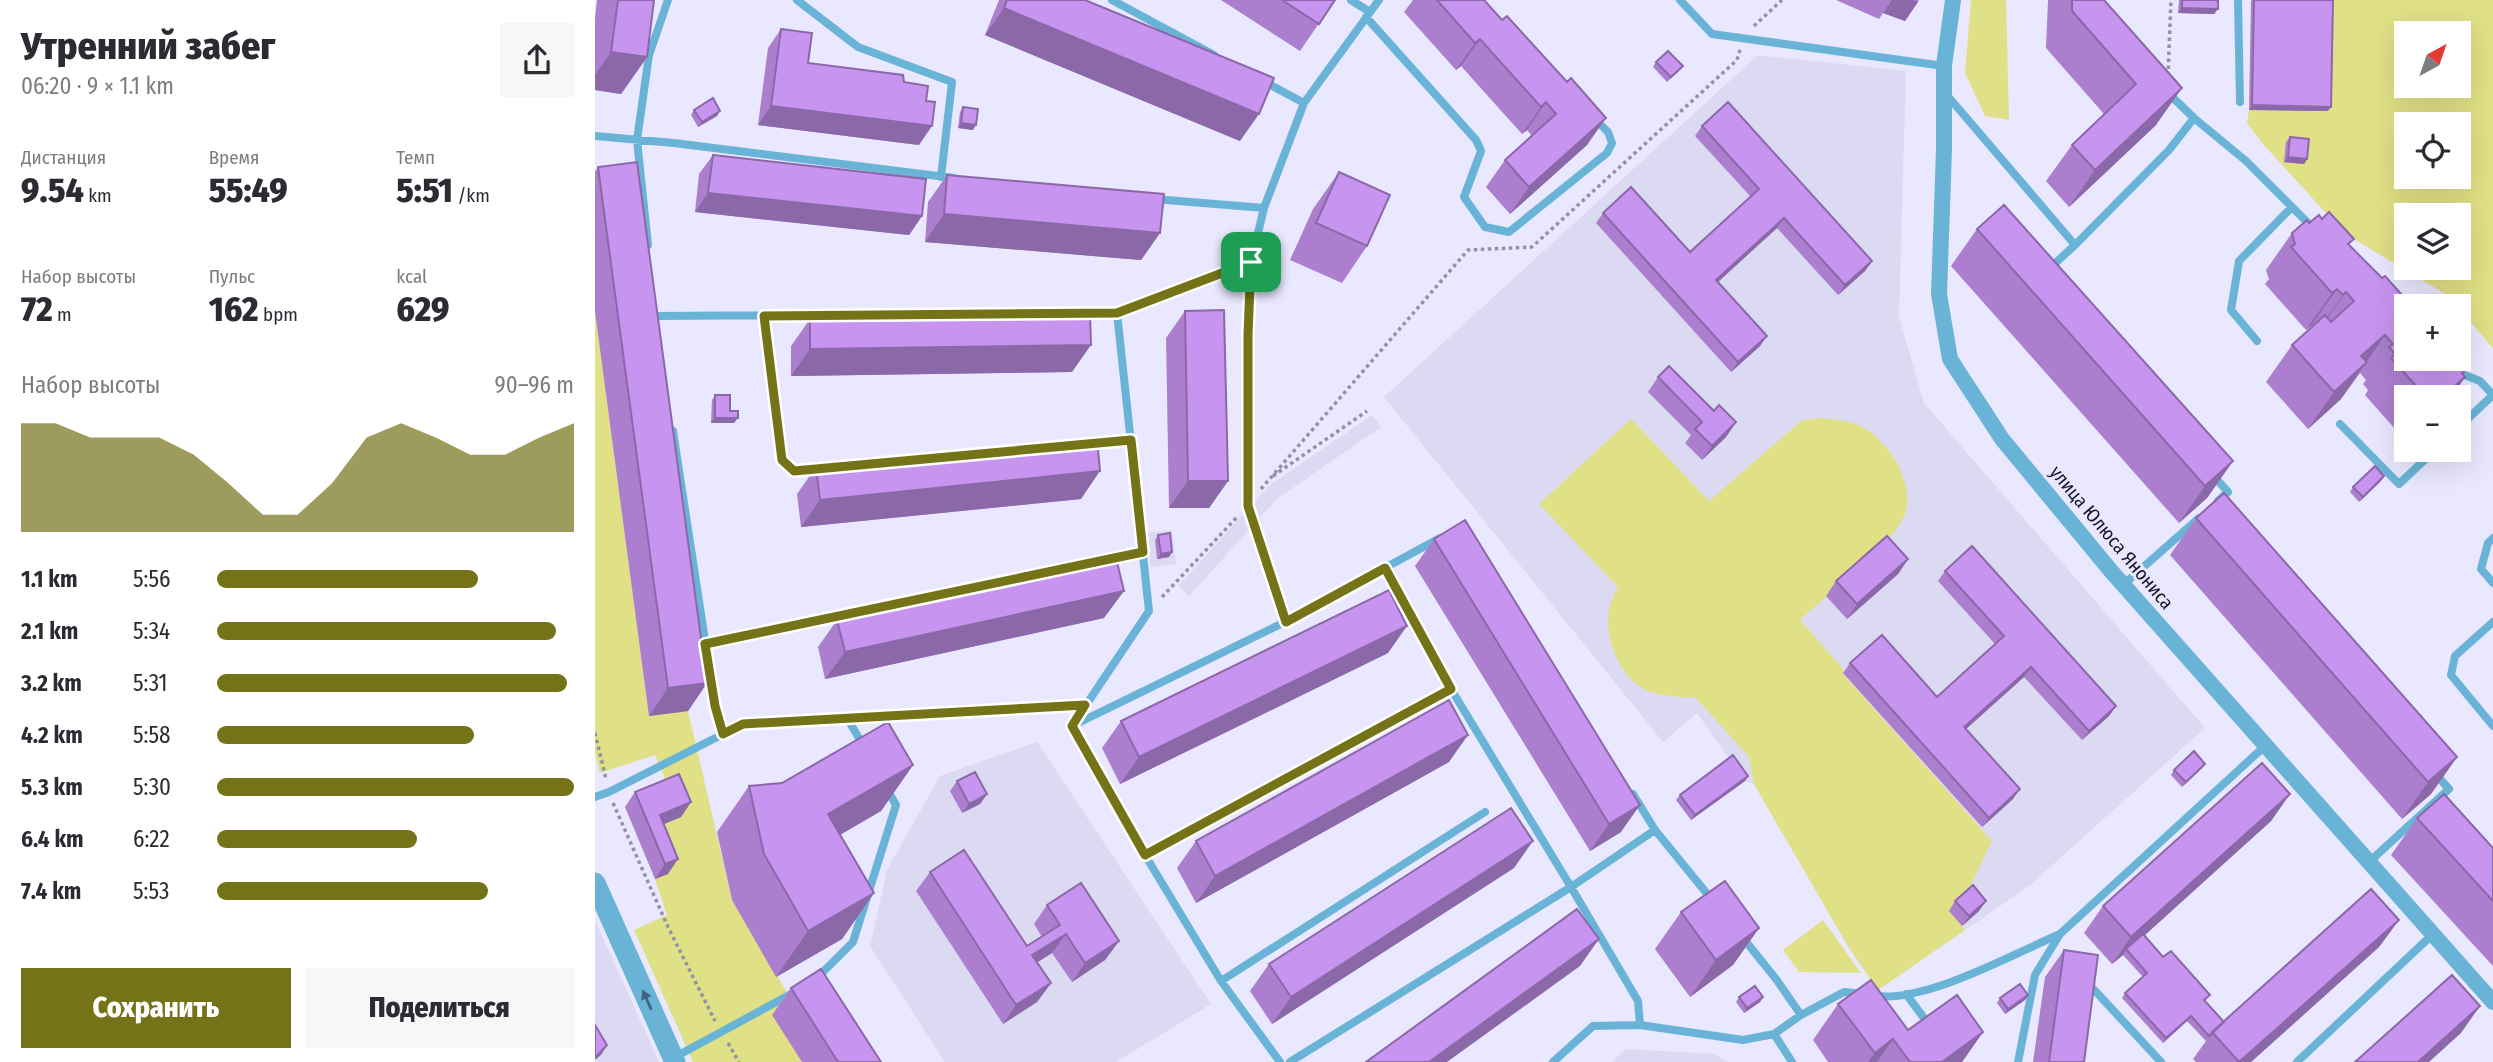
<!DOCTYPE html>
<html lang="ru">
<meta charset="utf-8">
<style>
:root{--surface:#fff;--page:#f7f7f7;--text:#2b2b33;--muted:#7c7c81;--accent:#757318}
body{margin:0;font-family:"Fira Sans Condensed",sans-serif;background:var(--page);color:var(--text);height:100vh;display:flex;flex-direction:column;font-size:26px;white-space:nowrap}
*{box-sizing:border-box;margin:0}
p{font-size:23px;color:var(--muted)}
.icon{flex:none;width:38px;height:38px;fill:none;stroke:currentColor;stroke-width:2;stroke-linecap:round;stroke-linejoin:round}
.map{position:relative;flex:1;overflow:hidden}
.side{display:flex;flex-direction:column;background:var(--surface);width:595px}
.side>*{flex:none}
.needle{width:46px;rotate:40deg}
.buttons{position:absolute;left:1799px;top:21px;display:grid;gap:14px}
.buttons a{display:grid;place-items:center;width:77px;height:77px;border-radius:0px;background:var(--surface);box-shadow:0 7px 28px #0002;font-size:35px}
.pin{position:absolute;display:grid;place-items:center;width:60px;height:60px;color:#fff;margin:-30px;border-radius:14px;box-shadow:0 4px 10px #0006}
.round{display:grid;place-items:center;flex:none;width:74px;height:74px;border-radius:0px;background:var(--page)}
.overview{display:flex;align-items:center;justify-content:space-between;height:119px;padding:0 21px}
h1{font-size:38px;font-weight:800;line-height:52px}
.metrics{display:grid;grid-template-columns:repeat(3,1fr);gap:10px;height:119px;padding:7px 21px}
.metrics div{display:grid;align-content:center}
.metrics b{font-size:35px;font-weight:800}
.metrics small{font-size:19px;font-weight:400}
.metrics p{font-size:19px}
.chart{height:196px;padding:14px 21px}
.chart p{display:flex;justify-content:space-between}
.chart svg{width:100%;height:126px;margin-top:7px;fill:var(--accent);opacity:.7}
.primary-button{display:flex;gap:14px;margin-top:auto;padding:14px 21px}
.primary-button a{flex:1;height:80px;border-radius:0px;background:var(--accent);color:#fff;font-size:28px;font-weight:800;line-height:80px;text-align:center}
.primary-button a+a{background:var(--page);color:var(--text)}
ul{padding:0 21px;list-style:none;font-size:23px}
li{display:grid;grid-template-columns:112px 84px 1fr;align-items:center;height:52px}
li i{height:18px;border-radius:9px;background:var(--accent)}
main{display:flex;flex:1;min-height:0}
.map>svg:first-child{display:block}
</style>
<main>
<section class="side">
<div class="overview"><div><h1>Утренний забег</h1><p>06:20 · 9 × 1.1 km</p></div><a class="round"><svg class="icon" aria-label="share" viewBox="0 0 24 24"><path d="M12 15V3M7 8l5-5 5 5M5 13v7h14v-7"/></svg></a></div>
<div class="metrics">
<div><p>Дистанция</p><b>9.54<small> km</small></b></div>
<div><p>Время</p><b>55:49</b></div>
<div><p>Темп</p><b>5:51<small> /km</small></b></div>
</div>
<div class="metrics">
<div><p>Набор высоты</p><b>72<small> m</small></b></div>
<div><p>Пульс</p><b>162<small> bpm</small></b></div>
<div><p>kcal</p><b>629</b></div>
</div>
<div class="chart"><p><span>Набор высоты</span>90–96 m</p>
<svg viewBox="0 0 160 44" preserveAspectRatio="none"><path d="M0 44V6L10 6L20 11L30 11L40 11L50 17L60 27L70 38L80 38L90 27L100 11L110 6L120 11L130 17L140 17L150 11L160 6V44z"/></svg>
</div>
<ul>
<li><b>1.1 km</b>5:56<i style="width:73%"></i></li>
<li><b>2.1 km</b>5:34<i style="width:95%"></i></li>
<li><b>3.2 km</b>5:31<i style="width:98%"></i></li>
<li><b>4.2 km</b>5:58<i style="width:72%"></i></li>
<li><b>5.3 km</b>5:30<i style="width:100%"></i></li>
<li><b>6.4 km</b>6:22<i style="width:56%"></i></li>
<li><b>7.4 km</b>5:53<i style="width:76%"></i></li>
</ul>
<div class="primary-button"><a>Сохранить</a><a>Поделиться</a></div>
</section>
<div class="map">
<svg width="1898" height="1062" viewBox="0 0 1898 1062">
<rect width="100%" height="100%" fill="#e9e8fe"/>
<path fill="#dcdaf3" d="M1163,55l148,16 -7,246 25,86 281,325 -176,158 -151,104 -29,-42 -95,-164 -9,-3 -48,-68 -34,29 -279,-345z
M777,415l9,12 -104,72 -88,97 -11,-10 92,-101z
M577,530l4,34 -25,3 -4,-34z
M442,742l174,262 -95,58h-171l-75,-116 17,-76 53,-94z
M0,920l64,142h-64z
M1031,1049l88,5 15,8h-117z"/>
<path fill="#e0e086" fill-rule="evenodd" d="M1376,0h35l3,120 -24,-4 -20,-43z
M1735,0h163v348l-46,-53 -103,-62 -82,-90 -15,-20 2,-13 78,1zM1811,33h53v53h-53zM1811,124h53v53h-53zM1811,215h53v53h-53z
M0,312l54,403 39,-4 44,189 61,102 9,60h-109l-59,-132 33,-15 -12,-36 13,-5 -18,-44 31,-14 -26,-61 -55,18 -5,-20z
M1223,418c36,3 50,5 73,36 11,15 21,41 14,60 -10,29 -80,83 -105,106l45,51 -2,3 149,167 -26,54 -4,31 3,4 -87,60 -29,-42 -95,-164 -5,-27 -54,-60c-15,1 -35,-1 -49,-7 -24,-11 -39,-46 -38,-71 0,-11 5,-23 10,-32l-79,-83 92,-85 78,82 92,-80z
M1228,920l38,53 -62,-1 -16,-22z"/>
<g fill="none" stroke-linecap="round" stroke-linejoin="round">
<path stroke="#9291a5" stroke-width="3.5" stroke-dasharray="3.5 3.5" stroke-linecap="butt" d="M1159,26l28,-26
M1573,76l3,-76
M678,476l94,-65
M666,489l207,-239 64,-3 205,-187 3,-10
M567,597l76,-81
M0,733l11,46
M18,803l55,124 47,94
M133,1043l11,19"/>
<path stroke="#69b4d6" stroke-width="8" d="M202,0l61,47 94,35 -11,95
M517,0l102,55
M756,0l19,12
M1085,0l32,34 232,32
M1643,0l2,102
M771,17l110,123 5,11 -17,46 21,30 24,5 98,-79 5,-10 -4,-11 -13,-13
M1572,92l27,26 52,43 65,65
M1351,94l129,151 -25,23
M709,103l75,-103
M0,136l79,7 280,35
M559,199l110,9
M53,245l-11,-105 12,-85 19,-55
M1480,245l94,-95 25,-32
M169,315l18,145 12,11 31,-3
M61,316l461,-3 134,-51
M1662,341l-26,-31 8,-49 53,-54
M1846,359l13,12 26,10 13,14
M1745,424l59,60 36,-34
M1864,427l34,-32
M78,431l42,275 8,28
M494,444l42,-4
M1616,473l17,19 -10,9
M1898,538l-5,5 -7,26 12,14
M790,568l66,121
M1528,585l76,-67
M690,622l155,-84
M1898,622l-38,34 -4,19 42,51
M110,644l438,-92
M252,718l16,27
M479,723l75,-112 -32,-298
M477,726l73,129 306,-166 120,198 84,-57 -22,-36
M477,726l213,-104 -37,-116v-172l3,-72 13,-54 40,-105 -41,-22
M0,797l14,-5 134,-68 342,-19
M1831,810l23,-21 -16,-18
M1060,830l58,71
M550,855l76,126 264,-169
M1774,862l57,-52 3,3
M1148,938l33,41 25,36
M222,978l36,-36 43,-137 -10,-18
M626,981l59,81
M1491,981l75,81
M1311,994l24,32
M1281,996c51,6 135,-41 184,-62
M80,1057l118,-64
M695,1062l281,-175 67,114 2,24
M958,1062l40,-36 47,-1 103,15 31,-6
M1197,1062l-18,-28 27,-19 43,-23 19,2
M1423,1062l17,-87 25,-41 206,-189
M1702,1062l136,-128"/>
<path stroke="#69b4d6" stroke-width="16" d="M1358,0l-9,66v84l-5,144 11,65 52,80 109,132 382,431"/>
<path stroke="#69b4d6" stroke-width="21" d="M0,883l80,179"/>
</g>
<path fill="#ab7fce" d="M2,0h57l-7,57 -26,37 -26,-4v-72z
M404,0h86l155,141 -255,-106z
M626,0h114l-35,51z
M818,0h71l103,145 -77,69 -24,-27 19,-27 27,-24 -5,-6 -5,4 -61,-68 -5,4 -52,-58z
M1241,0h83l-14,21 -22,-8 -4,6z
M1453,0h56l52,125 -87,82 -23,-26 26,-36 32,-31 -58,-66z
M1584,0h39v9l-4,5 -36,-1z
M1656,0h82l-5,111 -79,-1z
M186,29l27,34 111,82 -161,-20 10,-77z
M1061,62l23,9 -12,11 -14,-15z
M368,107l10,23 -15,-2 2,-16z
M99,110l23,6 -19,11 -7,-12z
M1107,126l170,135 -7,10 -27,24 -61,-67 -59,54 42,64 -29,26 -135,-149 7,-10 87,39 61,-55 -56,-61z
M1695,137l17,22 -3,5 -20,-2 2,-20z
M118,155l209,61 -13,19 -214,-23 4,-38z
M3,167l109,516 -19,28 -39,5 -54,-404v-140z
M744,172l28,74 -25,37 -52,-23 23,-51z
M352,175l213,58 -19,27 -216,-18 3,-40z
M1714,223l41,22 56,61 57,68 -6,14h1l-6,9h-46v38l-3,3 -38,-43 3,-5 -5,-6 3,-4 -6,-7 -19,26 -33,30 -42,-47 26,-37 20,-18 -1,-1 -5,4 -41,-46 4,-5 -3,-9 26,-37z
M1382,229l256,232 -26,37 -28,25 -228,-257z
M590,311l43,170 -19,27h-40l-3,-170z
M215,319l262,53 -281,4v-30z
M1063,377l56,34 22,11 -10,15 -24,23 -17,-17 6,-8 -43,-43z
M120,395l15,16 4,12h-23l1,-23z
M221,467l265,32 -280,28 -4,-33z
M1786,481l-22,21 -9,-10 3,-5z
M1601,518l261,239 -26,37 -29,25 -232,-264z
M563,535l14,17 -3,5 -12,2 -2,-19z
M839,539l187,293 -31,19 -175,-285z
M1313,559l-10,15 -51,45 -21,-23 10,-15z
M1350,571l171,135 -7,10 -27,24 -58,-63 -58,52 47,70 -31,28 -139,-154 7,-10 87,34 58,-53 -57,-63z
M509,618l-279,61 -7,-32 19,-27z
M793,653l-268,131 -18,-36 19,-27z
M854,762l-253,141 -19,-35 19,-27z
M1610,764l-3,4 -20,19 -11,-12 3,-5z
M318,765l-32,46 -41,24 34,58 -32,46 -66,38 -44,-77 -15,-68 32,-46 33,-3z
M1153,776l-3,5 -54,39 -15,-20 4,-5z
M362,781l30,13 -7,10 -18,9 -12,-22z
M40,792l56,10 -10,15 -18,7 5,50 -13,5 -30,-72z
M1695,794l-19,27 -127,115 19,21 44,42 -2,2 19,21 175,-102 -20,27 -128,115h-55l-3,-3 13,-18 -19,-20 -24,22 -41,-45 3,-5 18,-16 -20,-22 -11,9 -28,-31 19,-27z
M1822,818l76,30v118l-102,-111z
M919,868l-242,156 -22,-33 19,-27z
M335,872l97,74 15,-9 -8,-13 13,-19 72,36 -14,19 -33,22 -20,-29 -15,9 14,21 -14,19 -34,22 -87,-133z
M1360,901l24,10 -17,15 -13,-15z
M1086,912l78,16 -26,37 -43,32 -35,-48z
M1469,950l20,112h-51l12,-85z
M196,988l90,74h-79l-30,-47z
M1433,995l-3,5 -20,14 -8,-11 3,-5z
M1144,997h24l-3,5 -16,11 -8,-11z
M1243,1004l70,26 75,2 -21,30h-134l-15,-22z"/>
<path fill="#8b68a8" d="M1297,0h21l5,2 -13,19 -22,-8z
M409,8l255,106 -19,27 -255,-106z
M1587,8l36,1 -4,5 -36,-1z
M885,39l-19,27 -5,4 19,-27z
M16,52l36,5 -26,37 -26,-4v-15z
M1587,88l-26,37 -87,82 26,-37z
M951,102l-19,28 -5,4 19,-27z
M1657,105l79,2 -3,4 -79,-1z
M176,106l161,20 -13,19 -161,-20z
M125,111l-3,5 -19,11 4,-5z
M1011,118l-19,27 -77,69 19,-27z
M366,123l15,2 -3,5 -15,-2z
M1693,157l19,2 -3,5 -20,-2z
M113,193l214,23 -13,19 -214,-23z
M349,214l216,19 -19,27 -216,-18z
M1189,218l-7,10 -68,62 7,-10z
M1277,261l-7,10 -27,24 7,-10z
M1742,289l-26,37 -5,4 26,-37z
M1751,292l-26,37 -3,3 26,-37z
M1790,335l-44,64 -33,30 26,-37 27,-36z
M1172,336l-7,10 -29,26 7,-10z
M496,345l-19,27 -281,4 19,-27z
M1870,377l-13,20h-5l9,-12z
M120,418h23l-4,5h-23z
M1141,422l-10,15 -24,23 10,-14z
M1638,461l-26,37 -28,25 26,-37z
M505,471l-19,28 -280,28 19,-27z
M1789,476l-3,5 -22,21 4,-5z
M593,481h40l-19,27h-40z
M577,552l-3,5 -12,2 4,-5z
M1313,559l-10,15 -51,45 10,-15z
M529,591l-20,27 -279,61 20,-27z
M812,626l-19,27 -268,131 19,-27z
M1436,667l-7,10 -67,60 7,-10z
M112,683l-19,28 -39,5 19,-28z
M1521,706l-7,10 -27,24 7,-9z
M873,735l-19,27 -253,141 19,-27z
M1862,757l-26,37 -29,25 26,-37z
M1610,764l-3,4 -20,19 4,-5z
M318,765l-32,46 -85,49 32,-46z
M1153,776l-3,5 -54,39 4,-5z
M1425,789l-7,10 -31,28 7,-9z
M392,794l-7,10 -18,9 7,-9z
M1695,794l-19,27 -144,130 -1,-2 -3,6 -11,9 19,-27z
M96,802l-10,15 -31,13 10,-15z
M1045,805l-19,27 -31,19 19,-27z
M938,841l-19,27 -242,156 19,-27z
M83,859l-10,15 -13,5 10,-15z
M279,893l-32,46 -66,38 32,-46z
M1391,901l-7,10 -17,15 7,-10z
M1804,920l-20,27 -128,115h-11z
M1164,928l-26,37 -43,32 26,-37z
M471,934l-14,19 -33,21 13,-19z
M1004,939l-19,27 -133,96h-18z
M524,941l-14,19 -33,22 13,-19z
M456,983l-14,19 -34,22 13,-19z
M1433,995l-3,5 -20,14 3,-5z
M1168,997l-3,5 -16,11 3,-5z
M1885,1006l-19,27 -32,29h-11z
M1596,1016l-4,5 -24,22 3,-5z
M1388,1032l-21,30h-20z
M1298,1039l-16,23h-9l7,-9z
M12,1045l-6,10 -6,5 1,-3z"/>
<path fill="#c794f0" stroke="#8b68a8" stroke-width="2" d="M23,0h36l-7,57 -36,-5z
M412,0h78l189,78 -15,36 -255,-106z
M687,0h53l-16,24z
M842,0h47l18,20 5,-4 60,66 4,-4 35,40 -77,69 -24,-27 51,-46 -10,-12 -5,5 -61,-68 -5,4z
M1477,0h32l78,88 -87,82 -23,-25 64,-61 -64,-73z
M1587,0h36v9l-36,-1z
M1659,0h79l-2,107 -79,-2z
M186,29l31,4 -4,30 95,12 1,7 24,4 -2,15 9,1 -3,24 -161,-20z
M1073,51l15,15 -12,11 -15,-15z
M118,98l7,13 -18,11 -8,-12z
M1133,102l144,159 -27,24 -61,-67 -68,62 51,56 -29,26 -135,-149 28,-26 59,65 69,-63 -57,-63z
M368,107l15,2 -2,16 -15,-2z
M1695,137l19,2 -2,20 -19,-2z
M118,155l213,24 -4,37 -214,-23z
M42,162l70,521 -39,5 -70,-521z
M744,172l51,23 -23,51 -51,-23z
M352,175l217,19 -4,39 -216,-19z
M1409,205l229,256 -28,25 -228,-257z
M1734,212l25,27 -6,5 34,34 3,-2 27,30h-6v53h53v-9l8,18 -5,5 3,4 -9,8 2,3 -10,9h-22l-35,-39 4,-4 -6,-7 4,-3 -8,-9 -24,21 6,6 -33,30 -42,-47 33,-30 6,7 23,-21 -8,-9 -3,3 -6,-6 -5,4 -41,-46 4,-3 -3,-11 15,-13 2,3 10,-8 3,4z
M629,310l4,171h-40l-3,-170z
M495,314l1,31 -281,4v-30z
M1074,366l45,45 5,-6 17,17 -24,24 -17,-17 7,-7 -44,-45z
M120,395h15v16h8v7h-23z
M502,439l3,32 -280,29 -4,-33z
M1780,466l9,10 -21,21 -10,-10z
M1629,493l233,264 -29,25 -232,-264z
M870,520l175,285 -31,19 -175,-285z
M575,533l2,19 -11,2 -3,-19z
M1292,536l21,23 -51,45 -21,-23z
M1377,546l144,160 -27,25 -58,-64 -67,60 56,62 -31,29 -139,-155 32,-28 55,62 67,-61 -59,-65z
M521,558l8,33 -279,61 -8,-32z
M794,590l18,36 -268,131 -18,-36z
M854,700l19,35 -253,141 -19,-35z
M293,722l25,43 -85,49 46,79 -66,38 -44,-77 -15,-68 33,-3z
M1599,751l11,13 -19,18 -12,-12z
M1138,755l15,21 -53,39 -15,-20z
M1667,763l28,31 -159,143 -28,-31z
M380,772l12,22 -18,10 -12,-23z
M84,774l12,28 -31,13 18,44 -13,5 -30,-72z
M1849,794l49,54v53l-76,-83z
M916,808l22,33 -242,156 -22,-33z
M369,850l63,96 33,-21 -13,-20 34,-22 38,58 -34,22 -19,-29 -34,21 19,28 -35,22 -86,-133z
M1130,881l34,47 -43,32 -35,-48z
M1378,885l13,16 -17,15 -14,-15z
M1776,889l28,31 -160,142 -27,-30z
M982,909l22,30 -170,123h-63z
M1548,934l20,23 8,-6 39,44 -6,5 20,22 -15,14 -18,-20 -25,22 -41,-45 22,-20 -21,-24z
M1469,950l34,5 -14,107h-35z
M226,969l60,93h-43l-47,-74z
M1857,975l28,31 -62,56h-63z
M1276,980l37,50 49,-35 26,37 -41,30h-32l-17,-23 -18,14 -37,-49z
M1425,984l8,11 -20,14 -8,-11z
M1160,986l8,11 -16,11 -8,-11z
M0,1025l12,20 -11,12 -1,-2z"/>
<defs><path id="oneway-solid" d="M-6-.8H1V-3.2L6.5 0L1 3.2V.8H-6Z" transform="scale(1.75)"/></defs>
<use fill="#40647f" href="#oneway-solid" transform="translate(52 1000) rotate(-114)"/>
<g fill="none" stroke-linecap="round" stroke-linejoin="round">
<defs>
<path id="route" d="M656,262l-3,72v172l38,116 99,-54 66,121 -306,166 -73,-129 13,-21 -342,19 -20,10 -8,-28 -10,-62 438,-92 -12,-112 -337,31 -12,-11 -18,-144 353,-3z"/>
</defs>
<use href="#route" stroke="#fff" stroke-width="14"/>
<use href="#route" stroke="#757318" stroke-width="9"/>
</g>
<g text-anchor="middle" stroke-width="6" stroke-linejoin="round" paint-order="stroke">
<g font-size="19" fill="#171528" stroke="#e9e8fe">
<text transform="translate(1517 537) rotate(50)" y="7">улица Юлюса Янониса</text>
</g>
</g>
</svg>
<div class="buttons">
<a><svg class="needle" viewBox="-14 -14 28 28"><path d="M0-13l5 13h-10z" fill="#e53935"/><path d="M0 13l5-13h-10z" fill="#7c7c81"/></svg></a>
<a><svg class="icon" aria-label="locate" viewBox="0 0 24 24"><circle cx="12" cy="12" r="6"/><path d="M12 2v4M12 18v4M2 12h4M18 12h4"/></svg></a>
<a><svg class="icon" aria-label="layers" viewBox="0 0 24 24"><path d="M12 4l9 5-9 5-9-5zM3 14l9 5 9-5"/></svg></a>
<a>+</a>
<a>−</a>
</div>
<div class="pin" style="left:656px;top:262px;background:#1e9e55"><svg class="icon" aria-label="arrive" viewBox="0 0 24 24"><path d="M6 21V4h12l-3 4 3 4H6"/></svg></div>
</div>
</main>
